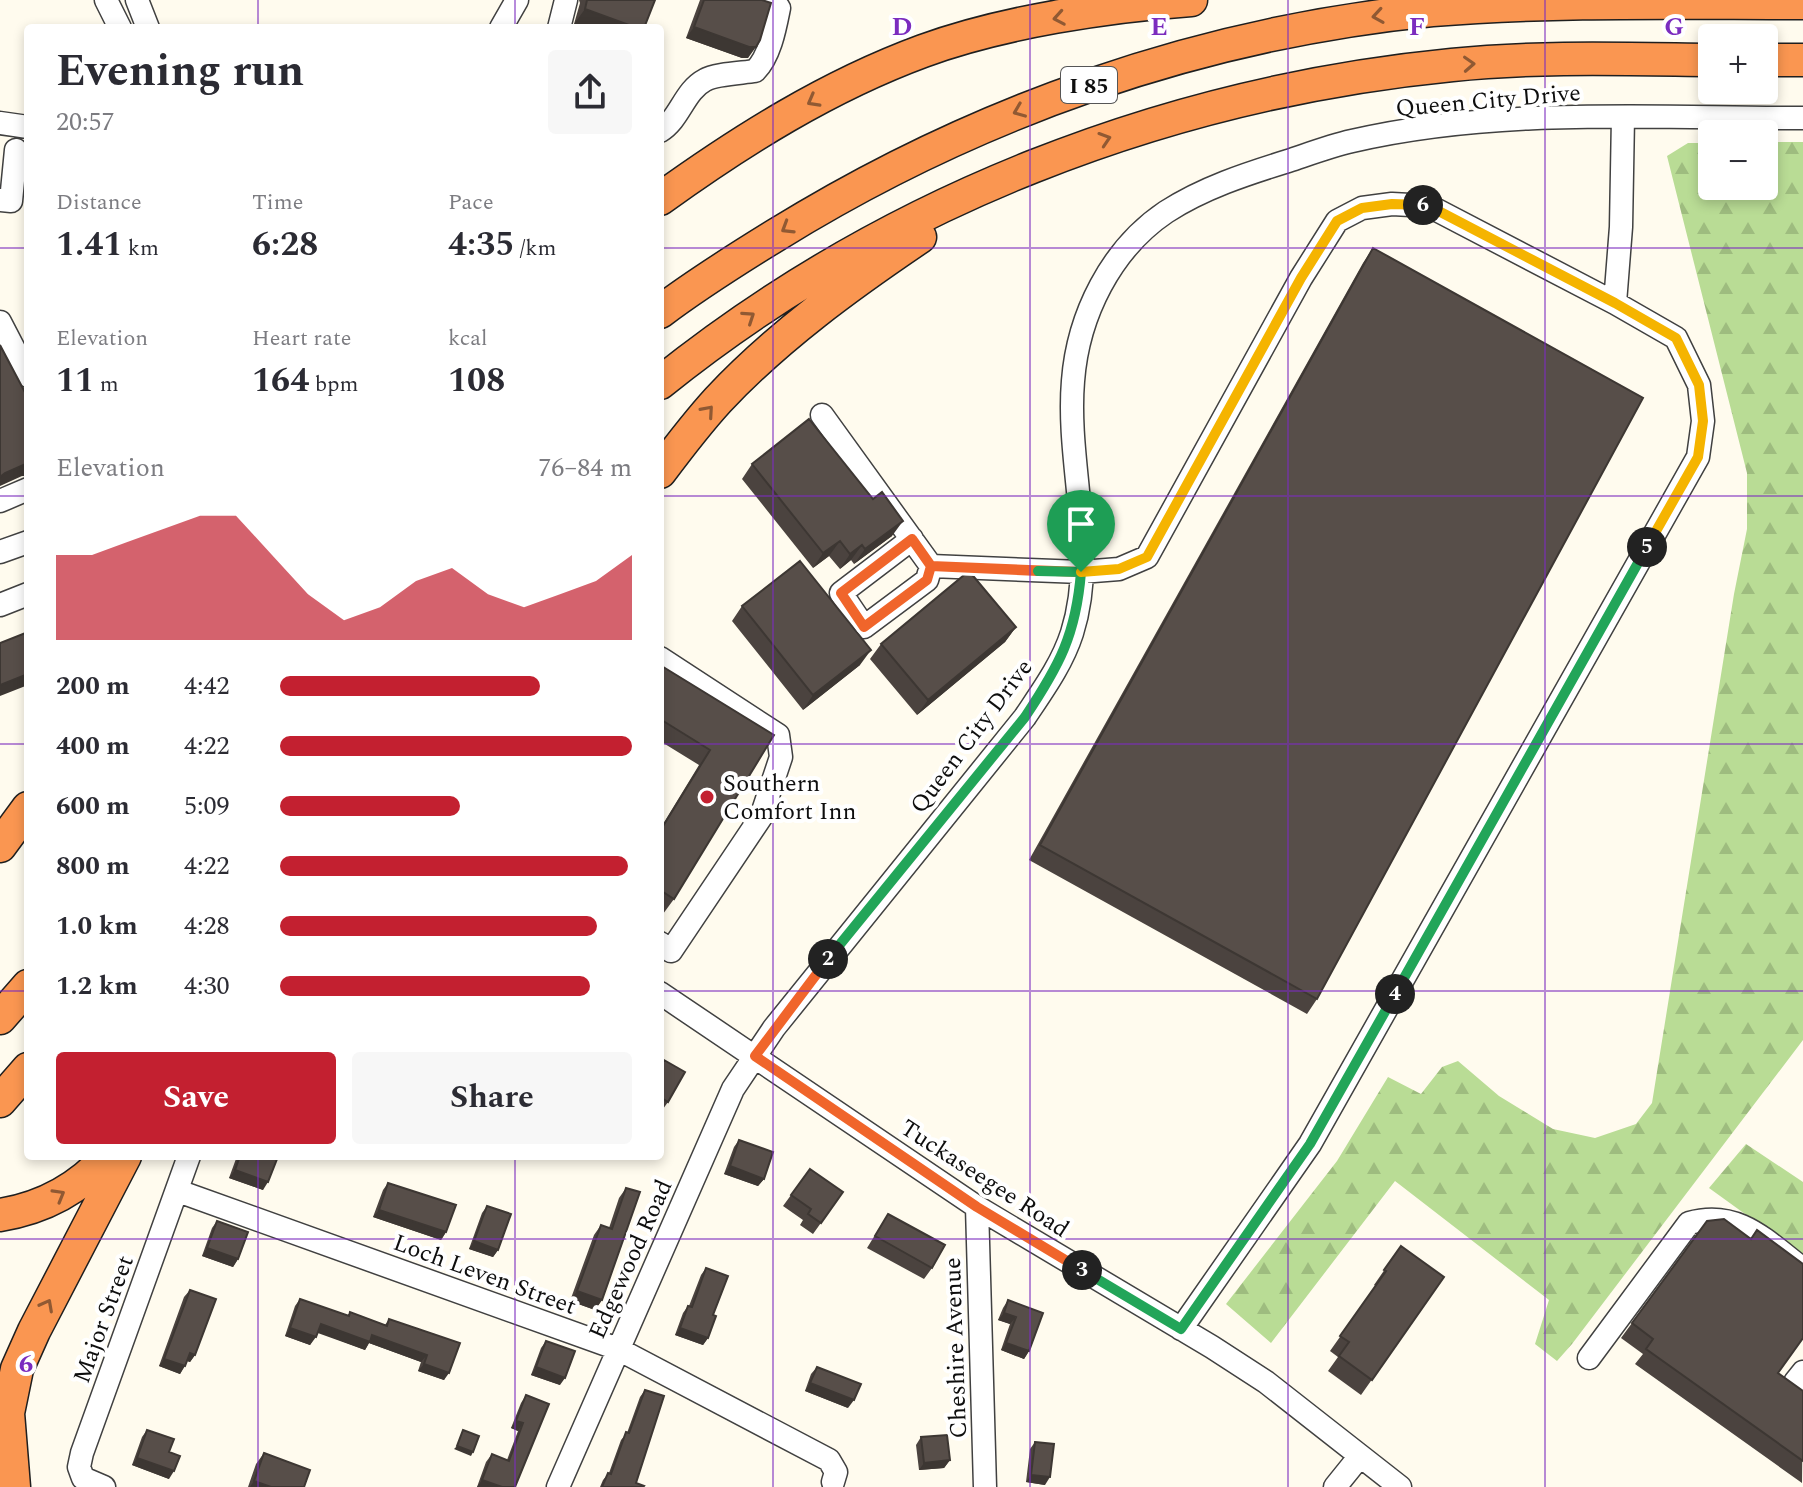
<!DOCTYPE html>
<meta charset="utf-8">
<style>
:root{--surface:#fff;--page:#f7f7f7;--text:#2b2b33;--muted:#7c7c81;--accent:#c32030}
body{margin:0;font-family:Spectral,serif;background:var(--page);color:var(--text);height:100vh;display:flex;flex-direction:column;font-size:30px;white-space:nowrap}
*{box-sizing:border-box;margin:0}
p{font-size:26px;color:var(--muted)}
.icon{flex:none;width:44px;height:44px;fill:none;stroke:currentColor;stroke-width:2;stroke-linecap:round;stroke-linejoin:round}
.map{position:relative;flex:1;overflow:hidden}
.side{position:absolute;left:24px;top:24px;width:640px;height:1136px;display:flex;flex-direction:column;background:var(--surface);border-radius:8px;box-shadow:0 4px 12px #0003}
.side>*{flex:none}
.controls{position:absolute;left:1698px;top:24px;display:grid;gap:16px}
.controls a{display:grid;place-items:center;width:80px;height:80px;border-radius:8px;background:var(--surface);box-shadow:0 4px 12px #0003;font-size:40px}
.pin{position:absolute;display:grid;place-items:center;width:68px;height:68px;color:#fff;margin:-82px -34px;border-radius:50% 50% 50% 0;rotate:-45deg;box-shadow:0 0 8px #0007}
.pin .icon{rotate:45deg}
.km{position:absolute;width:40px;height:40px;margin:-20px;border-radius:50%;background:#222;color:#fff;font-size:22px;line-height:40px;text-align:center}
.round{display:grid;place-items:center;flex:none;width:84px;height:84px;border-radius:8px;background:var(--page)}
.headline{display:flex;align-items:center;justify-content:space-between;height:136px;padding:0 32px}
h1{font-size:44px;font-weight:700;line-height:60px}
.figures{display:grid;grid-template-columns:repeat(3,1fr);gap:12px;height:136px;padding:8px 32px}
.figures div{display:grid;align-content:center}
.figures b{font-size:34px;font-weight:700}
.figures small{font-size:22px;font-weight:400}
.figures p{font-size:22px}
.chart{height:224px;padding:16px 32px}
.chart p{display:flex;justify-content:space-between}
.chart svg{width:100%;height:144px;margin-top:8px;fill:var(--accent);opacity:.7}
.primary-button{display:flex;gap:16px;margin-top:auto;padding:16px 32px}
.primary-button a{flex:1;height:92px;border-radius:8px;background:var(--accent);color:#fff;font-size:32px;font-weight:700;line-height:92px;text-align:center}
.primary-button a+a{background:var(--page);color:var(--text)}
ul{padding:0 32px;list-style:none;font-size:26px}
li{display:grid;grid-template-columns:128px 96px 1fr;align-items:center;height:60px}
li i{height:20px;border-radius:10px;background:var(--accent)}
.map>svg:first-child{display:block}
</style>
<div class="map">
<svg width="1803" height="1487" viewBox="0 0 1803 1487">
<defs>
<pattern id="forest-firs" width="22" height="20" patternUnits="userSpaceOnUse" patternTransform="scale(2)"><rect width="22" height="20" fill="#b9dc95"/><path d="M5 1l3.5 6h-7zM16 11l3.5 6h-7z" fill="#9ebc7f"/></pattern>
</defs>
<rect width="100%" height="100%" fill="#fffbee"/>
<path fill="url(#forest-firs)" d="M1764,142h39v898l-231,304 -15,17 -22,-17 14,-44 -154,-119 -124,162 -45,-39 111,-143 51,-84 33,17 21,-27 16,-6 41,35 54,33 42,9 41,-14 16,-21 82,-509 13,-65v-56l-80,-317 21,-13h24v43h52z
M1746,1144l57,38v74l-94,-68z"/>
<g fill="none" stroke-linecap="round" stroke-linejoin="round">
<defs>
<path id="minor" d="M106,0l14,28
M137,0l11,28
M501,28l16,-28
M559,28l7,-28
M0,123l28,4
M660,131c20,-12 24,-40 45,-51 10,-6 37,-7 50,-9 15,-15 20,-43 24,-63l-6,-8
M0,200l11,1 5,-51
M0,322l28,54
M822,415l109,151 150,6 38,-3 28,-12 154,-279 36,-57 25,-13 30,-4 37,2 186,97
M0,501l28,-12
M912,539l-71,54 23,34 63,-47 4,-14
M0,552l28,-10
M0,605l28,-11
M660,658l118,77 3,22 -20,60 -90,134 -11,-8
M660,993l317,214 235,140 54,35 134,105
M178,1191l440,158 211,111 7,12 -3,10
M977,1207l8,280
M1181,1329l129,-185 388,-687 5,-36 -4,-36 -23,-47 -61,-35 6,-76 2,-110
M1589,1358l100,-135c49,-14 77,18 114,46
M1803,1372l-8,10 8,7
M104,1487l-21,-9 -4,-11 3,-14 107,-297
M558,1487l175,-398 41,-61 251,-311c18,-27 37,-53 47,-84 26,-82 -6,-169 1,-252 5,-66 38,-132 93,-169 37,-24 80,-38 122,-51 21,-7 42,-15 64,-20 146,-34 302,-23 451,-23
M1335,1487l25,-31"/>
<path id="highway" d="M1764,60h39
M660,199c82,-59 168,-113 263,-148 79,-29 185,-45 268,-51
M660,312c37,-28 77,-53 116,-77 199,-123 423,-202 656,-225 123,-10 248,-7 371,-7
M660,383c225,-181 505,-290 792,-318 86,-9 174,-6 260,-5
M660,472c18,-24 37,-49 58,-72 59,-63 131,-115 202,-163
M0,846l28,-38
M0,1018l28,-32
M0,1101l28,-32
M0,1215c43,-7 79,-26 108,-59
M14,1487l-6,-74 9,-44 17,-38 91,-175"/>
</defs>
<use href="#minor" stroke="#414141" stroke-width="25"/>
<use href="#highway" stroke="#1f1f1f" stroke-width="35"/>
<use href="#minor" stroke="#fff" stroke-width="22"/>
<use href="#highway" stroke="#fa9651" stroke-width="32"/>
</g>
<path fill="#4b433f" d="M579,0h76l-81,24 6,-21z
M700,0h62l-14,58h-6l-56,-20z
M1373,248l-56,751 -10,15 -278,-154 334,-597z
M752,464l140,72 -38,28 -3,-4 -11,9 -11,-13 -16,12 -71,-89z
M742,606l118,59 -57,45 -71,-89z
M1016,627l-11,15 -88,73 -47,-56 11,-15z
M660,665l114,70 -100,164 -11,15 -3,-2v-83l39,-64 -39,-24z
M660,1065l8,37 -5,7 -3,-1z
M739,1140l25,39 -6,7 -34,-12 10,-27z
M237,1156h33l-7,34 -34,-12z
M810,1169l33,23 -30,42 -13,-9 3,-5 -20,-14z
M388,1183l58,49 -5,8 -68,-23 10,-27z
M626,1188l-24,112 -7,10 -25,-9 24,-66 7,-10 8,3 10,-30z
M487,1206l11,44 -5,7 -24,-8 13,-36z
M888,1214l44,54 -8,11 -57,-31z
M217,1221l21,38 -5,8 -31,-11 10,-28z
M1751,1239l27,134 25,18 -1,92 -167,-119 8,-10 -22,-16 11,-15z
M1401,1246l43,31 -83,118 -33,-24 10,-14 -8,-6 46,-65 -2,-1z
M706,1268l7,47 -5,23 -5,7 -28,-10 8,-22 5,-7h1l12,-31z
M190,1290l5,65 -5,7 -3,-1 -7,13 -21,-8 25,-69z
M300,1299l48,17 2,-4 35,13 4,-6 71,24 -16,37 -26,-9 3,-9 -52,-19 -4,7 -47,-18 -8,13 -25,-9 10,-30z
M1008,1300l21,51 -5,8 -23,-9 9,-26 -12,-4 5,-12z
M546,1341l14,44 -29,-10 10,-27z
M817,1367l31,41 -43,-17 6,-17z
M645,1390l-9,93 7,4h-43l3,-7 6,-7 12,-33 6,-7 13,-36z
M526,1395l-11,92h-38l9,-25 6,-8 15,6 11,-29 -7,-3 10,-25z
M147,1430l22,22v27l-37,-14 10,-28z
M921,1437l29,23 -6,8 -25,2 -3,-25z
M1035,1442l10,43 -19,-3 4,-33z
M264,1453l40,34h-56l8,-23z"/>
<path fill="#3d3733" d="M585,9l52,19h-51l-12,-4z
M694,27l62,20 -8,11h-6l-56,-20z
M28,463v13h-6l-22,10v-9l5,-4z
M903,521l-11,15 -38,28 11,-15z
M840,541l-11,15 -16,12 10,-15z
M862,545l-11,15 -11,9 10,-15z
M1016,627l-11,15 -88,73 11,-15z
M871,650l-11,15 -57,45 10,-15z
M28,674v11l-28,11v-11z
M730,1166l34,13 -6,7 -34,-12z
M235,1170l33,12 -5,8 -34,-12z
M379,1210l67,22 -5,8 -68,-23z
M474,1241l24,9 -5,7 -24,-8z
M207,1248l31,11 -5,8 -31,-11z
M577,1291l25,9 -7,10 -25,-9z
M1004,1313l12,4 -6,7 -12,-4z
M321,1324l51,11 55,20 -6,7 -52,-19 -4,7 -50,-18z
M290,1328l26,9 -6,8 -25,-9z
M680,1328l28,10 -5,7 -28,-10z
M1006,1343l23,8 -5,8 -23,-9z
M190,1353l5,2 -5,7 -5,-2z
M164,1359l21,7 -5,8 -21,-8z
M424,1364l25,9 -5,7 -26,-9z
M536,1367l29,11 -5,7 -29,-10z
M810,1383l44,17 -6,8 -43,-17z
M516,1421l7,2 -5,8 -7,-3z
M457,1446l16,6 -2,4 -17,-7z
M137,1458l37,13 -5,8 -37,-14z
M950,1460l-6,8 -25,2 5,-7z
M1031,1475l19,2 -5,8 -19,-3z
M482,1480l20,7h-25z
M254,1481l17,6h-21z"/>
<path fill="#574e49" stroke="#3d3733" stroke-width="2" d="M587,0h68l-11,28h-7l-52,-19z
M704,0h58l9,3 -11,37 -4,7h-7l-55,-20z
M1373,248l270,150 -326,601 -277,-154z
M0,345l28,53v65l-23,10 -5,4z
M809,419l64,80 9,-7 21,29 -38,28 -3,-4 -12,9 -10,-13 -17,12 -71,-89z
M800,561l71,89 -58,45 -71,-89z
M969,571l47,56 -88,73 -47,-56z
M28,632v42l-28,11v-42z
M660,665l114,70 -100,164 -14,-9v-59l50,-81 -50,-31z
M664,1060l21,12 -17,30 -8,-5v-31z
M739,1140l34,12 -9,27 -34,-13z
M240,1156h30l7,3 -9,23 -33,-12z
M810,1169l33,23 -22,31 -13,-9 3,-5 -20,-14z
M388,1183l68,22 -10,27 -67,-22z
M626,1188l14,4 -38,108 -25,-9 24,-66 11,4z
M487,1206l24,8 -13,36 -24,-9z
M888,1214l57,31 -13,23 -57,-32z
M1724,1219l27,20 6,-9 46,34v74l-25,35 25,18v70l-157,-112 7,-10 -21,-16 75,-102z
M217,1221l31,11 -10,27 -31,-11z
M1401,1246l43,31 -72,103 -33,-24 10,-14 -9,-6 46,-65 -2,-1z
M706,1268l22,8 -15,39 3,1 -8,22 -28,-10 8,-22 4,1z
M190,1290l26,9 -21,56 -5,-2 -5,13 -21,-7z
M300,1299l49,17 1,-4 37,14 2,-7 71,24 -11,30 -25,-9 3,-9 -55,-20 -2,7 -49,-18 -5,13 -26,-9z
M1008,1300l35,13 -14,38 -23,-8 10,-26 -12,-4z
M546,1341l29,10 -10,27 -29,-11z
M817,1367l44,17 -7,16 -44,-17z
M645,1390l19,6 -28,87 8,3 -1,1h-41l6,-14 3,1 15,-42 3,1z
M526,1395l23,9 -34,83h-13l-20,-7 10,-26 17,7 14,-38 -7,-2z
M147,1430l27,9 -5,13 11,4 -6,15 -37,-13z
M463,1430l16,6 -6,16 -16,-6z
M947,1435l3,25 -26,3 -3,-26z
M1035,1442l19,2 -4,33 -19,-2z
M264,1453l46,17 -6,17h-33l-17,-6z"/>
<defs><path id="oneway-chevron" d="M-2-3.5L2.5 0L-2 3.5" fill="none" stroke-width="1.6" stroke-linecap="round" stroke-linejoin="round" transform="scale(2)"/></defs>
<g stroke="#905933">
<use href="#oneway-chevron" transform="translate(1378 16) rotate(171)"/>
<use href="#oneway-chevron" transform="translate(1059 18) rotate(170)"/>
<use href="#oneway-chevron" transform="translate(1469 64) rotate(-3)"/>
<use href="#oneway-chevron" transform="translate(813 101) rotate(151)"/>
<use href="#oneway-chevron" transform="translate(1019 111) rotate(158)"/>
<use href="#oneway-chevron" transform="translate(1105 139) rotate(-18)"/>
<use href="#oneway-chevron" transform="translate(787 228) rotate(148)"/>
<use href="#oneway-chevron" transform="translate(749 317) rotate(-34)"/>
<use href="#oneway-chevron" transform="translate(708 411) rotate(-49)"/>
<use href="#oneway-chevron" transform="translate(59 1195) rotate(-30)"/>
<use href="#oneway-chevron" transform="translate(47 1305) rotate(-62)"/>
</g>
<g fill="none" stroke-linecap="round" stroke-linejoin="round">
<defs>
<path id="split-1" d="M1038,571l-107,-5 -4,14 -63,47 -23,-34 71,-54 19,27 150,6"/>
<path id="split-2" d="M828,959l197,-242c34,-51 51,-82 56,-145l-43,-1"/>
<path id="split-3" d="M828,959l-73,97 222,151 105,63"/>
<path id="split-4" d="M1082,1270l99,59 129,-185 85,-150"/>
<path id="split-5" d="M1395,994l252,-447"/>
<path id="split-6" d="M1423,205l6,1 186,97 61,35 23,47 4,36 -5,36 -51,90"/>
<path id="split-7" d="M1081,572l38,-3 28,-12 154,-279 36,-57 25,-13 30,-4 31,1"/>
</defs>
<use href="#split-1" stroke="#fff" stroke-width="16"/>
<use href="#split-2" stroke="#fff" stroke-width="16"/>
<use href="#split-3" stroke="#fff" stroke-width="16"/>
<use href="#split-4" stroke="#fff" stroke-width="16"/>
<use href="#split-5" stroke="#fff" stroke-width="16"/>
<use href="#split-6" stroke="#fff" stroke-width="16"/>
<use href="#split-7" stroke="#fff" stroke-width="16"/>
<use href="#split-1" stroke="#f0652b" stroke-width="10"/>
<use href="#split-2" stroke="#22a559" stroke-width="10"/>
<use href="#split-3" stroke="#f0652b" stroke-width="10"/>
<use href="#split-4" stroke="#22a559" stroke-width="10"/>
<use href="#split-5" stroke="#22a559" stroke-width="10"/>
<use href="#split-6" stroke="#f5b400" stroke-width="10"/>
<use href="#split-7" stroke="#f5b400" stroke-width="10"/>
</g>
<path fill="none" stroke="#7b2cbf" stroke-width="2" stroke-opacity="0.55" d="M258,0v28M515,0v28M773,0v1487M1030,0v1487M1288,0v1487M1545,0v1487M0,248h28M660,248h1143M0,496h28M660,496h1143M0,744h28M660,744h1143M0,991h28M660,991h1143M258,1156v331M515,1156v331M0,1239h1803"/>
<circle fill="#c32030" stroke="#fff" stroke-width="3" cx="707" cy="797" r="8"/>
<g text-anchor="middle" stroke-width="8" stroke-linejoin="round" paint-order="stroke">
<rect fill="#fff" stroke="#565656" stroke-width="2" x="1061" y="67" width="56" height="36" rx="6"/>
<g font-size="22" font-weight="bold" fill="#0e0e0e">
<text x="1089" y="93">I 85</text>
</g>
<g font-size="24" fill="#0e0e0e" stroke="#fff">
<text transform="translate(1488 100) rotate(-5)" y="8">Queen City Drive</text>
<text transform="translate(971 736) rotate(-53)" y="8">Queen City Drive</text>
<text transform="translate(985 1178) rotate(33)" y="8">Tuckaseegee Road</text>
<text transform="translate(630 1259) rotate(-66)" y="8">Edgewood Road</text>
<text transform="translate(485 1274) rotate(20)" y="8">Loch Leven Street</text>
<text transform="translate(103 1319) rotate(-70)" y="8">Major Street</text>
<text transform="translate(955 1348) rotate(-92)" y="8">Cheshire Avenue</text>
</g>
<g font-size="24" fill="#0e0e0e" stroke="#fff" text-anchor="start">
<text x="723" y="791">Southern<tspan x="723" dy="28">Comfort Inn</tspan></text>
</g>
</g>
<g font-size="26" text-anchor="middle" font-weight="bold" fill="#7b2cbf" stroke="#fff" stroke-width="8" stroke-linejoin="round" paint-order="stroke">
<text x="902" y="35">D</text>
<text x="1159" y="35">E</text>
<text x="1417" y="35">F</text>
<text x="1674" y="35">G</text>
<text x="26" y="1372">6</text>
</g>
</svg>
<div class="controls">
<a>+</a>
<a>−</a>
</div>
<div class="pin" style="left:1081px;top:572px;background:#1e9e55"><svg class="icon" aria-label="arrive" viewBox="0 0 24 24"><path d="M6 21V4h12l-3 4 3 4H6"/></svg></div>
<b class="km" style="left:828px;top:959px">2</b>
<b class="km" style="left:1082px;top:1270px">3</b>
<b class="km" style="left:1395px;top:994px">4</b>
<b class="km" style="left:1647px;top:547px">5</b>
<b class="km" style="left:1423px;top:205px">6</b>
<section class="side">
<div class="headline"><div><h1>Evening run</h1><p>20:57</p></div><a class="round"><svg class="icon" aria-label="share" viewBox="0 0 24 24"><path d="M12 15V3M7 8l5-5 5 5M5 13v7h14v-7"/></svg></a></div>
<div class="figures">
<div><p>Distance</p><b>1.41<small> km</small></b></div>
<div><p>Time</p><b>6:28</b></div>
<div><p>Pace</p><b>4:35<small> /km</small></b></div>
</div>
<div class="figures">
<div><p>Elevation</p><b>11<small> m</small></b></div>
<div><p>Heart rate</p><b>164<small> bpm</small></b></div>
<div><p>kcal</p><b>108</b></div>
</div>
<div class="chart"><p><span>Elevation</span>76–84 m</p>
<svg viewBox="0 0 160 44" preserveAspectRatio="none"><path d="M0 44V18L10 18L20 14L30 10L40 6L50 6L60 18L70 30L80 38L90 34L100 26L110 22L120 30L130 34L140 30L150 26L160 18V44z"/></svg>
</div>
<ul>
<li><b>200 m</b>4:42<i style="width:74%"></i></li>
<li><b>400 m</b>4:22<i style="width:100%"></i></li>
<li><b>600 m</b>5:09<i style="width:51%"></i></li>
<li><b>800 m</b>4:22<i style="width:99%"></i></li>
<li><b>1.0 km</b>4:28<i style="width:90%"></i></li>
<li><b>1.2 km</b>4:30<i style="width:88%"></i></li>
</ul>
<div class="primary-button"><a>Save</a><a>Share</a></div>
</section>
</div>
